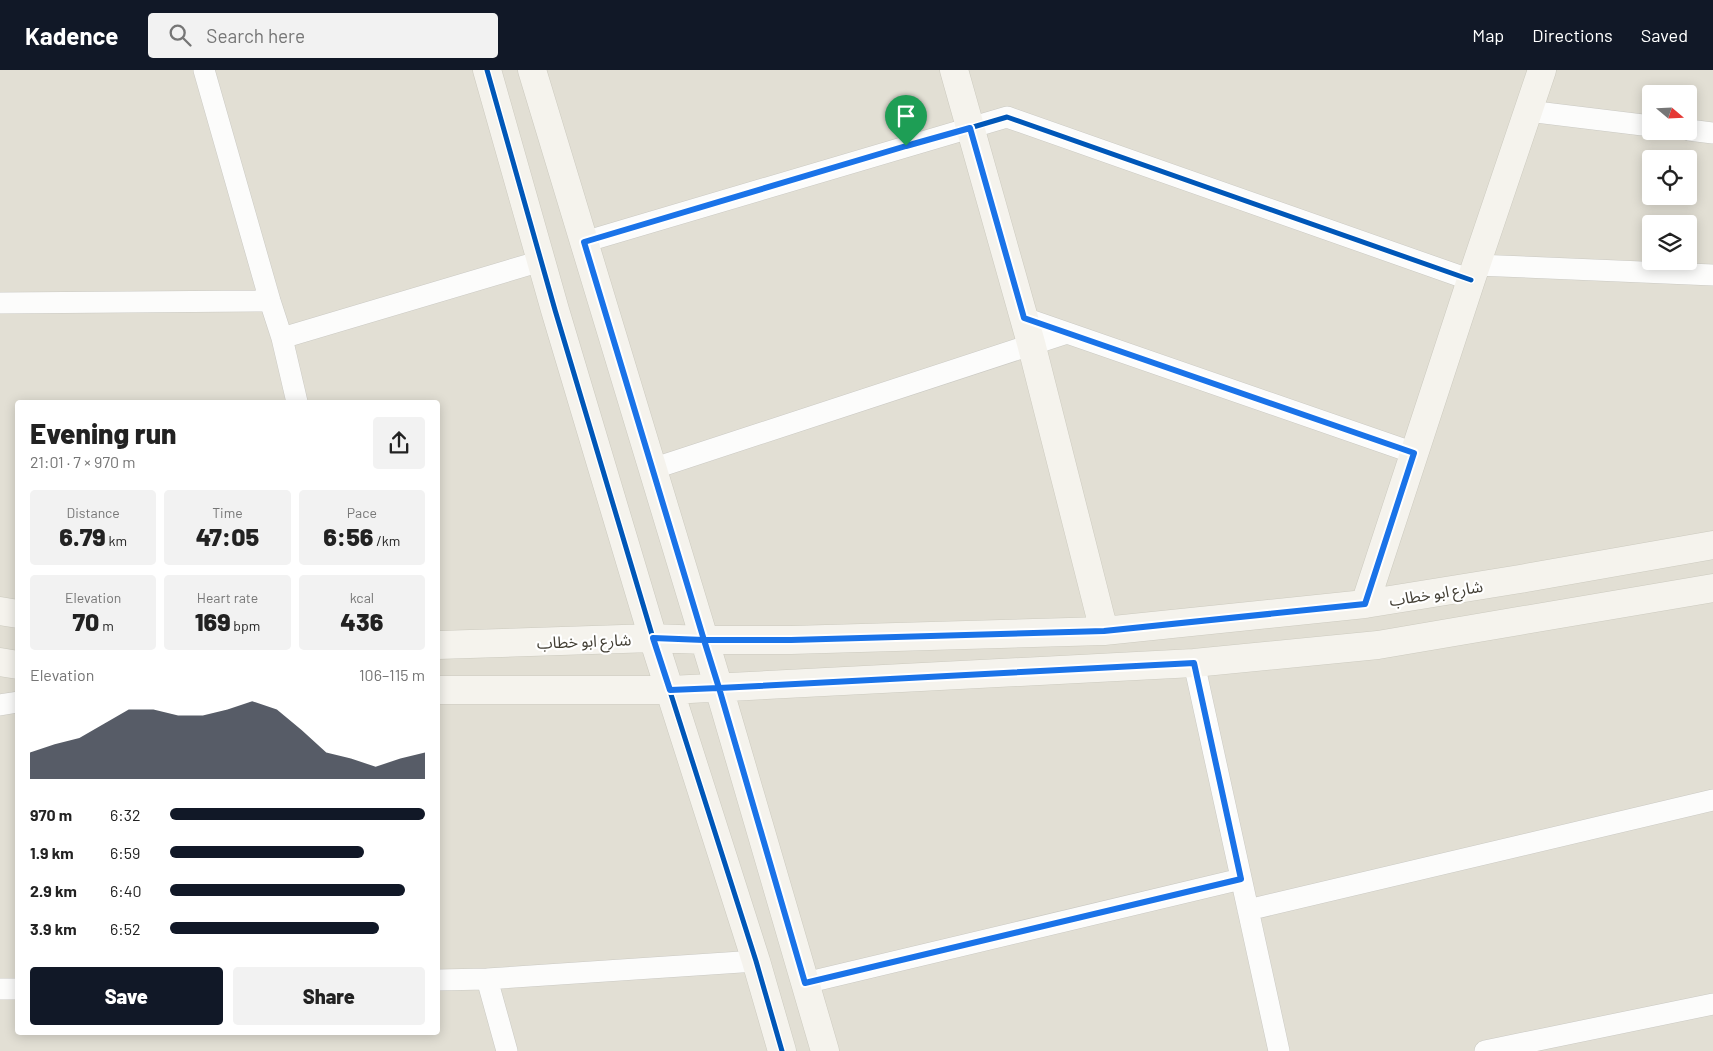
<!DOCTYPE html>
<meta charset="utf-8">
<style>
:root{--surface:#fff;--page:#f2f2f2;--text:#222;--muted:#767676;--accent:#111827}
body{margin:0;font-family:Barlow,"Noto Sans Arabic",sans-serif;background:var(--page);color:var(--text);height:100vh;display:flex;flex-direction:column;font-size:19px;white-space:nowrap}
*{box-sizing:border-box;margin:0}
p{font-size:16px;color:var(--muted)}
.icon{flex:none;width:28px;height:28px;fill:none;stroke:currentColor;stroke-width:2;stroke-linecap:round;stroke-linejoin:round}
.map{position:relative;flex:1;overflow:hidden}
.details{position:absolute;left:15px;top:330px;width:425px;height:635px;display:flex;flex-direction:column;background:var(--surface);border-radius:5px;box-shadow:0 2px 12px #0003}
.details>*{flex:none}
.needle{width:32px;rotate:109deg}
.tools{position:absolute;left:1642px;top:15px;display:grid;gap:10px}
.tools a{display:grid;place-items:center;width:55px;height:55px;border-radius:5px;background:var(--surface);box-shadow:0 2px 12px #0003;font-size:25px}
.pin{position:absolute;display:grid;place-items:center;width:42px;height:42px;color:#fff;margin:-51px -21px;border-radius:50% 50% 50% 0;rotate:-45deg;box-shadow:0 0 5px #0007}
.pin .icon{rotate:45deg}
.round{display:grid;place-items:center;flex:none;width:52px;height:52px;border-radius:5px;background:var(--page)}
.summary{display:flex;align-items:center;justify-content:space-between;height:85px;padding:0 15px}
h1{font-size:28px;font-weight:800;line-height:38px}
.stats{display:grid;grid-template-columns:repeat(3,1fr);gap:8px;height:85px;padding:5px 15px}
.stats div{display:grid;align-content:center;border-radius:5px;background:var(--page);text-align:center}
.stats b{font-size:25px;font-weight:800}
.stats small{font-size:14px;font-weight:400}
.stats p{font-size:14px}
.chart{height:140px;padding:10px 15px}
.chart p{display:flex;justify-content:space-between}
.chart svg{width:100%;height:90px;margin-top:5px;fill:var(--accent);opacity:.7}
.action{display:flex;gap:10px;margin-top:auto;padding:10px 15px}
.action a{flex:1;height:58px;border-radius:5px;background:var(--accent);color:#fff;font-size:20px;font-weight:800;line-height:58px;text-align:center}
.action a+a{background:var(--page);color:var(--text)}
ul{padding:0 15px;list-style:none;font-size:16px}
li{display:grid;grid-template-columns:80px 60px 1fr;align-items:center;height:38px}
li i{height:12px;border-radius:6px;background:var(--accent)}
header{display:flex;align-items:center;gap:30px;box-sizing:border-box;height:70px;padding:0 25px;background:var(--accent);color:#fff}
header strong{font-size:24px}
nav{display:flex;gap:28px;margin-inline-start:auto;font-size:18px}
.search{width:350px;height:45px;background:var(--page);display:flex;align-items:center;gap:12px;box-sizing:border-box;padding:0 18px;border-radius:5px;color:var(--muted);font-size:19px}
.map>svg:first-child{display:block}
</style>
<header>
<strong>Kadence</strong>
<div class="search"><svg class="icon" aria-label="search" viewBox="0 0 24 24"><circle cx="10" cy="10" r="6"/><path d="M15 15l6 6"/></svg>Search here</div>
<nav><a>Map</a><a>Directions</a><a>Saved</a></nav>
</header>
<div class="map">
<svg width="1713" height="981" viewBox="0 0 1713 981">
<rect width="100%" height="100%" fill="#eeede7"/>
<path fill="#e2dfd4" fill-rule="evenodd" d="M0,0h1713v981h-1713zM1651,24h38v37h-38zM1651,89h38v37h-38zM1651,154h38v37h-38zM18,332h420v630h-420z"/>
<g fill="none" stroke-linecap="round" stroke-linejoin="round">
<defs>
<path id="street" d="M204,0l66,231 12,37 15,64
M1528,41l123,15
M1689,60l24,3
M584,172l423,-125 464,163
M1476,195l237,10
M0,233l270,-2
M1024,248l390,135
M282,268l259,-77
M652,399l415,-136
M1194,593l85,388
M0,635l18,-3
M1248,840l465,-110
M487,909l20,72
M438,910l49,-1 269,-18
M805,913l436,-104
M0,919h18
M1485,981l228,-47"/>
<path id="secondary" d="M487,0l68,240 98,328 103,323 26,90
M532,0l187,618 106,363
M954,0l77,273 73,288
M1365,534l106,-324 71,-210
M0,541l18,3
M438,575l215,-7 51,2h87l313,-9 261,-27 155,-25 193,-34
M0,592l18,3
M438,620h232l524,-27 184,-18 335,-57"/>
</defs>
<use href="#street" stroke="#cac9c3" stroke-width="22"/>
<use href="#secondary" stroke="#cccabf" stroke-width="29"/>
<use href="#street" stroke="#fcfcfb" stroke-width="21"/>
<use href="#secondary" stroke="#f5f3ed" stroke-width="28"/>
<defs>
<path id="cycleway" d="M487,0l68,240 98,328 103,323 26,90
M584,172l423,-125 464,163"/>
</defs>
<use href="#cycleway" stroke="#fff" stroke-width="8"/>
<use href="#cycleway" stroke="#0057b8" stroke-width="5"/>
</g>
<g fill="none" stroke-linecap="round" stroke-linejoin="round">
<defs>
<path id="route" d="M906,76l-322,96 120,398 -51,-2 17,52 49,-2 86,295 436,-104 -47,-216 -475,25 -15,-48h87l313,-9 261,-27 49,-151 -390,-135 -54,-190 -64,18"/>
</defs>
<use href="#route" stroke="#fff" stroke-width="10"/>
<use href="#route" stroke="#1a73e8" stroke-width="6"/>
</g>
<g text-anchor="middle" stroke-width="4.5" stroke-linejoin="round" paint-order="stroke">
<g font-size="16" fill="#423e34" stroke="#fff">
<text transform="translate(1436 523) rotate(-9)" y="6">شارع ابو خطاب</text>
<text transform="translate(584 571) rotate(-2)" y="6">شارع ابو خطاب</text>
</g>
</g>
</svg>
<div class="tools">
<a><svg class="needle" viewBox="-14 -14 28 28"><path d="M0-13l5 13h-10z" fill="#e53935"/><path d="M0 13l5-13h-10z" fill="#767676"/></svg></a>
<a><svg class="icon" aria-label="locate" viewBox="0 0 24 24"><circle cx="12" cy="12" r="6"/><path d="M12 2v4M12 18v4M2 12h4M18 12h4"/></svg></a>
<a><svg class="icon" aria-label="layers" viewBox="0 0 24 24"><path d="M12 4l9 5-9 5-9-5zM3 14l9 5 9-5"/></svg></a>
</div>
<div class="pin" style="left:906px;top:76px;background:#1e9e55"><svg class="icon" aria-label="arrive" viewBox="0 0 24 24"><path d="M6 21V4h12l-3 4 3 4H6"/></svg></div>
<section class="details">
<div class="summary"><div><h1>Evening run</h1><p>21:01 · 7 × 970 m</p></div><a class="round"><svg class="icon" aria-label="share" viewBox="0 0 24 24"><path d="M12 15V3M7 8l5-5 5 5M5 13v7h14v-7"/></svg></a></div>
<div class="stats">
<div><p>Distance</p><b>6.79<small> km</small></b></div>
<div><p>Time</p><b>47:05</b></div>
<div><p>Pace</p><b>6:56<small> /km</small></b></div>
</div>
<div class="stats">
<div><p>Elevation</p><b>70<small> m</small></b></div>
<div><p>Heart rate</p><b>169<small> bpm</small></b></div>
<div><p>kcal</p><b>436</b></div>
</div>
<div class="chart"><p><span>Elevation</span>106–115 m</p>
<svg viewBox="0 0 160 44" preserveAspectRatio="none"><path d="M0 44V31L10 27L20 24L30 17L40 10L50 10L60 13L70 13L80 10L90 6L100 10L110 20L120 31L130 34L140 38L150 34L160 31V44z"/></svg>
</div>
<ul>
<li><b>970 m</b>6:32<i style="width:100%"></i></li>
<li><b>1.9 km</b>6:59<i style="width:76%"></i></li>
<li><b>2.9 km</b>6:40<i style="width:92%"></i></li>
<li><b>3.9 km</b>6:52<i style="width:82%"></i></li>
</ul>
<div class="action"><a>Save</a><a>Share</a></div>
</section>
</div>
